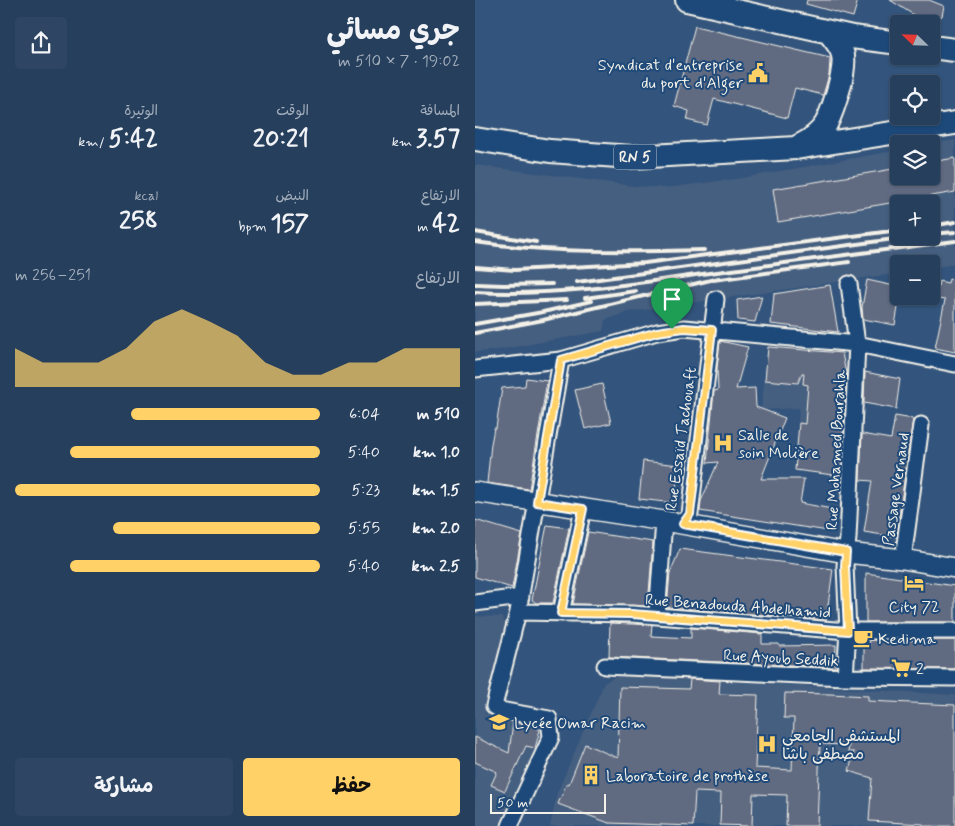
<!DOCTYPE html>
<html lang="ar">
<meta charset="utf-8">
<style>
:root{--surface:#263f5d;--page:#2e4663;--text:#f1f3f6;--muted:#a4afbc;--line:#425872;--accent:#ffd166}
body{margin:0;font-family:Mynerve,"Playpen Sans Arabic",sans-serif;background:var(--page);color:var(--text);direction:rtl;height:100vh;display:flex;flex-direction:column;font-size:19px;white-space:nowrap}
*{box-sizing:border-box;margin:0}
p{font-size:16px;color:var(--muted)}
.icon{flex:none;width:28px;height:28px;fill:none;stroke:currentColor;stroke-width:2;stroke-linecap:round;stroke-linejoin:round}
.map{position:relative;flex:1;overflow:hidden;direction:ltr}
.details{display:flex;flex-direction:column;background:var(--surface);width:475px}
.details>*{flex:none}
.needle{width:32px;rotate:293deg}
.tools{position:absolute;left:415px;top:15px;display:grid;gap:10px}
.tools a{display:grid;place-items:center;width:50px;height:50px;border-radius:5px;background:var(--surface);box-shadow:0 1px 4px #0004,0 0 0 1px var(--line);font-size:25px}
.scale{position:absolute;left:15px;bottom:12px;width:116px;box-sizing:border-box;padding-left:5px;border:2px solid #f4f1e8;border-top:0;font-size:14px;line-height:18px;white-space:nowrap;color:#f4f1e8;-webkit-text-stroke:4px #1f4a7a;paint-order:stroke}
.pin{position:absolute;display:grid;place-items:center;width:42px;height:42px;color:#fff;margin:-51px -21px;border-radius:50% 50% 50% 0;rotate:-45deg;box-shadow:0 0 5px #0007}
.pin .icon{rotate:45deg}
.round{display:grid;place-items:center;flex:none;width:52px;height:52px;border-radius:5px;background:var(--page)}
.headline{display:flex;align-items:center;justify-content:space-between;height:85px;padding:0 15px}
h1{font-size:28px;font-weight:700;line-height:38px}
.metrics{display:grid;grid-template-columns:repeat(3,1fr);gap:8px;height:85px;padding:5px 15px}
.metrics div{display:grid;align-content:center}
.metrics b{font-size:25px;font-weight:700}
.metrics small{font-size:14px;font-weight:400}
.metrics p{font-size:14px}
.chart{height:140px;padding:10px 15px}
.chart p{display:flex;justify-content:space-between}
.chart svg{width:100%;height:90px;margin-top:5px;fill:var(--accent);opacity:.7}
.primary-button{display:flex;gap:10px;margin-top:auto;padding:10px 15px}
.primary-button a{flex:1;height:58px;border-radius:5px;background:var(--accent);color:#111;font-size:20px;font-weight:700;line-height:58px;text-align:center}
.primary-button a+a{background:var(--page);color:var(--text)}
ul{padding:0 15px;list-style:none;font-size:16px}
li{display:grid;grid-template-columns:80px 60px 1fr;align-items:center;height:38px}
li i{height:12px;border-radius:6px;background:var(--accent)}
main{display:flex;flex:1;min-height:0}
.map>svg:first-child{display:block}
</style>
<main>
<div class="map">
<svg width="480" height="826" viewBox="0 0 480 826">
<rect width="100%" height="100%" fill="#33547c"/>
<filter id="ink" filterUnits="userSpaceOnUse"><feTurbulence type="fractalNoise" baseFrequency=".02" numOctaves="2"/><feDisplacementMap in="SourceGraphic" scale="10" xChannelSelector="R" yChannelSelector="G"/><feConvolveMatrix kernelMatrix="1 2 1 2 8 2 1 2 1" color-interpolation-filters="sRGB"/></filter>
<g filter="url(#ink)">
<path fill="#455e80" fill-rule="evenodd" d="M480,140v124l-24,4v-4h-32v9l-270,39 -24,8 -2,11 -111,20 -17,1v-187l159,21 32,2 76,-10 157,-28v26h32v-32zM424,204h32v32h-32z
M293,347l80,6 -3,55 -8,67 -42,-5 4,-62 -38,2z
M0,616l27,1 6,14 -23,83 46,9 9,7 -5,18 -36,78h-24z
M143,675l337,20v131h-405l7,-33 47,-110z"/>
<path fill="#616b81" stroke="#f4f1e8" d="M332,0h51l-5,17 -47,-13z
M415,0h39l15,6 -2,10 -10,4 -15,-3z
M220,26l135,32 -1,17 -6,20 -28,-7 -8,30 -73,-19 -7,26 -20,-5 2,-9 -15,-5z
M480,158v34l-177,30 -5,-33 126,-21v8h32v-14z
M474,279l6,1v72l-20,-4 10,-48 -9,-1 3,-18 9,2z
M392,280l32,7v9h1l-5,29 -32,-6 -1,-12z
M355,285l8,47 -67,-8 3,-30z
M287,296l-7,26 -17,-2 -1,-20z
M245,341l28,6 -12,42 19,-1 1,19 29,11 -24,61h43l-4,24 32,6 -4,22 -128,-20 1,-10 17,-39 -11,1 7,-72 4,-1 -1,-21z
M293,347l74,6 4,21 -5,102 -46,-6 4,-47 6,1 3,-39 -5,-1 1,-11h-2l-4,10 -33,-3z
M390,372l35,7 -4,30 -32,-6z
M51,378l21,3 -18,108 -42,-6 4,-39 3,-16h2l6,-40 23,-2z
M127,384l9,39 -26,6 -10,-39z
M420,416l18,3 -17,118 -32,-5 8,-51 -12,-1 2,-46 29,5z
M168,461l36,4 -5,38 -35,-4z
M0,520l47,14 -10,54 -37,-11z
M72,525l22,3 -16,75h-17l-4,-3z
M113,532l65,10 -5,64 -75,-2z
M205,549l153,20 -7,51 -159,-13 3,-34z
M391,573l89,13v36h-89z
M135,623l42,2 -1,11 40,2v-10l71,6v10h17v2l57,-1 -1,22 -226,-10z
M395,640h85v29l-91,-1v-22h5z
M215,679l30,2 -1,13 39,1 -3,73 37,2 2,-52h-10l1,-25 45,1 38,2v5l87,4v121h-32v-2l-54,-3 3,-43 -23,-7 5,-19h-6l1,-7 -29,-1 -3,82h-31l1,-31 -34,-1 -1,32 -32,-1 1,-32 -26,-1 -2,34 -84,-3 -51,-19 9,-21 2,1 16,-40 33,14 2,-71 69,2z
M38,722l21,4 6,4 -5,18 -9,-2 -21,45 -14,-6 6,-13 -22,-10v-25l34,16z"/>
<g fill="none" stroke-linecap="round" stroke-linejoin="round">
<defs>
<path id="minor" d="M0,369l86,-9 96,-28 27,-4 173,16 98,20
M208,524l7,-10 26,-215
M428,559l18,-134
M0,603l46,-6
M43,612l114,2 216,17h107
M86,613l22,-104
M182,616l7,-95
M130,666l240,11 110,1
M370,677l3,-46 -3,-65 3,-28 9,-194 -8,-60
M35,826l41,-89 -2,-18 -49,-9 -6,-4 24,-94 43,-252"/>
<path id="major" d="M0,492l189,29 182,32 57,6 52,9"/>
<path id="highway" d="M212,0l165,37 47,6
M456,47l24,3
M0,139l75,12 81,6 165,-9 159,-25
M324,146c11,-5 20,-11 27,-22 7,-14 22,-58 16,-72 -2,-7 -9,-14 -13,-20"/>
</defs>
<use href="#minor" stroke="#f4f1e8" stroke-width="19"/>
<use href="#major" stroke="#f4f1e8" stroke-width="22"/>
<use href="#highway" stroke="#f4f1e8" stroke-width="26"/>
<use href="#minor" stroke="#1f4a7a" stroke-width="15"/>
<use href="#major" stroke="#1f4a7a" stroke-width="19"/>
<use href="#highway" stroke="#1f4a7a" stroke-width="22"/>
<path stroke="#f4f1e8" stroke-width="4" d="M456,226l24,-4
M0,232l61,10
M456,234l24,-2
M0,242c76,11 153,10 229,8
M0,267l40,3 130,-7 254,-33
M238,280l136,-18
M102,282l339,-46
M0,284l29,1 48,-1
M0,292c81,5 162,-9 242,-20 79,-11 159,-21 238,-31
M110,298l51,-7
M0,304l92,-4
M0,324l68,-12 49,-11
M0,333l68,-13 176,-42"/>
</g>
</g>
<g fill="none" stroke-linecap="round" stroke-linejoin="round" filter="url(#ink)">
<defs>
<path id="route" d="M209,328l28,2 -22,184 -7,10 163,28 -1,14 3,65 -216,-17 -71,-1 22,-104 -46,-7 24,-142 96,-28z"/>
</defs>
<use href="#route" stroke="#fff" stroke-width="10"/>
<use href="#route" stroke="#ffd166" stroke-width="6"/>
</g>
<defs>
<symbol id="civic-bare" viewBox="-9 -9 18 18"><path d="M-.6-6.5H3V-4.5H.6V-3L4-1V1h2V6H-6V1h2V-1L-.6-3ZM-1.2 2.5V6h2.4V2.5Z" fill="#ffd166" stroke="#1f4a7a" stroke-width="2.5" paint-order="stroke"/></symbol>
<symbol id="hospital-bare" viewBox="-9 -9 18 18"><path d="M-5-5h3v3.5h4V-5h3V5h-3V1.5h-4V5h-3Z" fill="#ffd166" stroke="#1f4a7a" stroke-width="2.5" paint-order="stroke"/></symbol>
<symbol id="hotel-bare" viewBox="-9 -9 18 18"><path d="M-6-4.5h1.5V1H6V5H4.5V3h-9V5H-6ZM-4 0a1.8 1.8 0 1 1 3.6 0ZM.5 0V-2.5h3Q6-2.5 6 0Z" fill="#ffd166" stroke="#1f4a7a" stroke-width="2.5" paint-order="stroke"/></symbol>
<symbol id="cafe-bare" viewBox="-9 -9 18 18"><path d="M-5.5-4.5H6V0H3Q3 3.5 0 3.5H-2.5Q-5.5 3.5-5.5 0ZM3-3.2v2h1.7v-2ZM-6 4.5H4V6H-6Z" fill="#ffd166" stroke="#1f4a7a" stroke-width="2.5" paint-order="stroke"/></symbol>
<symbol id="supermarket-bare" viewBox="-9 -9 18 18"><path d="M-6-5.5h2.5l.6 2H6L4.5 2H-2.5L-4.4-4H-6ZM-1.5 3.2a1.3 1.3 0 1 0 .1 0ZM3 3.2a1.3 1.3 0 1 0 .1 0Z" fill="#ffd166" stroke="#1f4a7a" stroke-width="2.5" paint-order="stroke"/></symbol>
<symbol id="school-bare" viewBox="-9 -9 18 18"><path d="M0-5L7-2L0 1L-7-2ZM-4 1L0 2.5L4 1V4Q0 6-4 4Z" fill="#ffd166" stroke="#1f4a7a" stroke-width="2.5" paint-order="stroke"/></symbol>
<symbol id="building-bare" viewBox="-9 -9 18 18"><path d="M-4-6H4V6H1V3H-1V6H-4ZM-2.5-4.3h1.7v1.8h-1.7ZM.8-4.3h1.7v1.8H.8ZM-2.5-1h1.7V.8h-1.7ZM.8-1h1.7V.8H.8Z" fill="#ffd166" stroke="#1f4a7a" stroke-width="2.5" paint-order="stroke"/></symbol>
</defs>
<g fill-rule="evenodd">
<use href="#civic-bare" x="269" y="59" width="28" height="28"/>
<use href="#hospital-bare" x="234" y="429" width="28" height="28"/>
<use href="#hotel-bare" x="425" y="569" width="28" height="28"/>
<use href="#cafe-bare" x="374" y="624" width="28" height="28"/>
<use href="#supermarket-bare" x="412" y="654" width="28" height="28"/>
<use href="#school-bare" x="10" y="708" width="28" height="28"/>
<use href="#hospital-bare" x="278" y="730" width="28" height="28"/>
<use href="#building-bare" x="102" y="761" width="28" height="28"/>
</g>
<g text-anchor="middle" stroke-width="4" stroke-linejoin="round" paint-order="stroke">
<rect fill="#1f4a7a" stroke="#b4bfc7" stroke-width="1" x="139" y="144.5" width="42" height="25" rx="4"/>
<g font-size="15" font-weight="bold" fill="#f4f1e8">
<text x="160" y="162">RN 5</text>
</g>
<g font-size="16" fill="#f4f1e8" stroke="#1f4a7a" text-anchor="start">
<text x="268" y="70" text-anchor="end">Syndicat d'entreprise<tspan x="268" dy="18">du port d'Alger</tspan></text>
<text x="263" y="440">Salle de<tspan x="263" dy="18">soin Molière</tspan></text>
<text x="439" y="612" text-anchor="middle">City 72</text>
<text x="403" y="644">Kedima</text>
<text x="441" y="674">2</text>
<text x="39" y="728">Lycée Omar Racim</text>
<text x="307" y="741">المستشفى الجامعي<tspan x="307" dy="18">مصطفى باشا</tspan></text>
<text x="131" y="781">Laboratoire de prothèse</text>
</g>
<g font-size="16" fill="#f4f1e8" stroke="#1f4a7a">
<text transform="translate(205 439) rotate(-82)" y="6">Rue Essaïd Tachouaft</text>
<text transform="translate(360 450) rotate(-87)" y="6">Rue Mohamed Bourahla</text>
<text transform="translate(420 489) rotate(-82)" y="6">Passage Vernaud</text>
<text transform="translate(263 605) rotate(4)" y="6">Rue Benadouda Abdelhamid</text>
<text transform="translate(306 657) rotate(3)" y="6">Rue Ayoub Seddik</text>
</g>
</g>
</svg>
<div class="tools">
<a><svg class="needle" viewBox="-14 -14 28 28"><path d="M0-13l5 13h-10z" fill="#e53935"/><path d="M0 13l5-13h-10z" fill="#a4afbc"/></svg></a>
<a><svg class="icon" aria-label="locate" viewBox="0 0 24 24"><circle cx="12" cy="12" r="6"/><path d="M12 2v4M12 18v4M2 12h4M18 12h4"/></svg></a>
<a><svg class="icon" aria-label="layers" viewBox="0 0 24 24"><path d="M12 4l9 5-9 5-9-5zM3 14l9 5 9-5"/></svg></a>
<a>+</a>
<a>−</a>
</div>
<div class="scale">50 m</div>
<div class="pin" style="left:197px;top:329px;background:#1e9e55"><svg class="icon" aria-label="arrive" viewBox="0 0 24 24"><path d="M6 21V4h12l-3 4 3 4H6"/></svg></div>
</div>
<section class="details">
<div class="headline"><div><h1>جري مسائي</h1><p>19:02 · 7 × 510 m</p></div><a class="round"><svg class="icon" aria-label="share" viewBox="0 0 24 24"><path d="M12 15V3M7 8l5-5 5 5M5 13v7h14v-7"/></svg></a></div>
<div class="metrics">
<div><p>المسافة</p><b>3.57<small> km</small></b></div>
<div><p>الوقت</p><b>20:21</b></div>
<div><p>الوتيرة</p><b>5:42<small> /km</small></b></div>
</div>
<div class="metrics">
<div><p>الارتفاع</p><b>42<small> m</small></b></div>
<div><p>النبض</p><b>157<small> bpm</small></b></div>
<div><p>kcal</p><b>258</b></div>
</div>
<div class="chart"><p><span>الارتفاع</span>251–256 m</p>
<svg viewBox="0 0 160 44" preserveAspectRatio="none"><path d="M0 44V25L10 32L20 32L30 32L40 25L50 12L60 6L70 12L80 19L90 32L100 38L110 38L120 32L130 32L140 25L150 25L160 25V44z"/></svg>
</div>
<ul>
<li><b>510 m</b>6:04<i style="width:62%"></i></li>
<li><b>1.0 km</b>5:40<i style="width:82%"></i></li>
<li><b>1.5 km</b>5:23<i style="width:100%"></i></li>
<li><b>2.0 km</b>5:55<i style="width:68%"></i></li>
<li><b>2.5 km</b>5:40<i style="width:82%"></i></li>
</ul>
<div class="primary-button"><a>حفظ</a><a>مشاركة</a></div>
</section>
</main>
